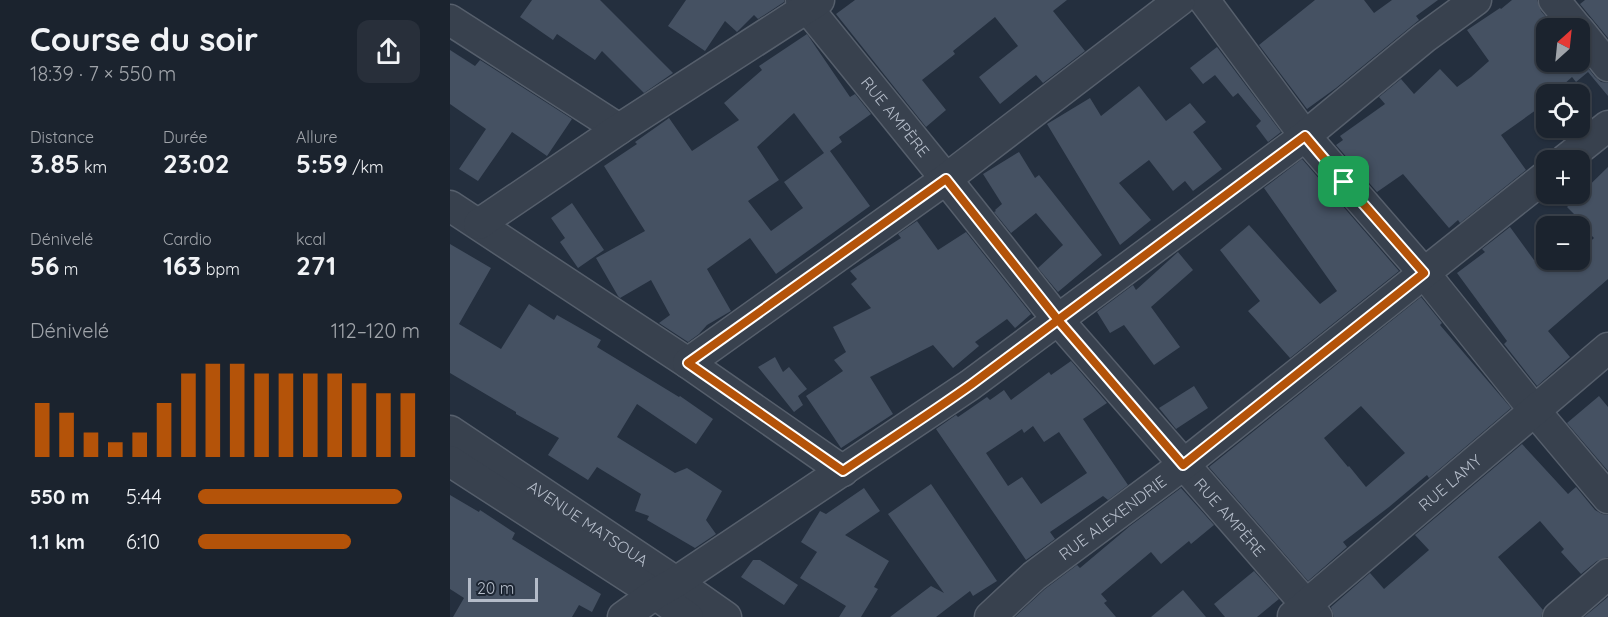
<!DOCTYPE html>
<html lang="fr">
<meta charset="utf-8">
<style>
:root{--surface:#1b232e;--page:#282f3a;--text:#f1f3f6;--muted:#a0a4aa;--line:#39404a;--accent:#b45309}
body{margin:0;font-family:Quicksand,sans-serif;background:var(--page);color:var(--text);height:100vh;display:flex;flex-direction:column;font-size:22px;white-space:nowrap}
*{box-sizing:border-box;margin:0}
p{font-size:20px;color:var(--muted)}
.icon{flex:none;width:33px;height:33px;fill:none;stroke:currentColor;stroke-width:2;stroke-linecap:round;stroke-linejoin:round}
.map{position:relative;flex:1;overflow:hidden}
.panel{display:flex;flex-direction:column;background:var(--surface);width:450px}
.panel>*{flex:none}
.needle{width:39px;rotate:27deg}
.fabs{position:absolute;left:1086px;top:18px;display:grid;gap:12px}
.fabs a{display:grid;place-items:center;width:54px;height:54px;border-radius:12px;background:var(--surface);box-shadow:0 2px 4px #0004,0 0 0 2px var(--line);font-size:30px}
.scale{position:absolute;left:18px;bottom:15px;width:70px;box-sizing:border-box;padding-left:6px;border:3px solid #b4bcc9;border-top:0;font-size:16px;line-height:21px;white-space:nowrap;color:#b4bcc9;-webkit-text-stroke:4px #1d2633;paint-order:stroke}
.pin{position:absolute;display:grid;place-items:center;width:51px;height:51px;color:#fff;margin:-26px;border-radius:12px;box-shadow:0 3px 9px #0006}
.round{display:grid;place-items:center;flex:none;width:63px;height:63px;border-radius:12px;background:var(--page)}
.summary{display:flex;align-items:center;justify-content:space-between;height:102px;padding:0 30px}
h1{font-size:33px;font-weight:800;line-height:45px}
.stats{display:grid;grid-template-columns:repeat(3,1fr);gap:9px;height:102px;padding:6px 30px}
.stats div{display:grid;align-content:center}
.stats b{font-size:26px;font-weight:800}
.stats small{font-size:16px;font-weight:400}
.stats p{font-size:16px}
.chart{height:168px;padding:12px 30px}
.chart p{display:flex;justify-content:space-between}
.chart svg{width:100%;height:108px;margin-top:6px;stroke:var(--accent);stroke-width:6}
ul{padding:0 30px;list-style:none;font-size:20px}
li{display:grid;grid-template-columns:96px 72px 1fr;align-items:center;height:45px}
li i{height:15px;border-radius:8px;background:var(--accent)}
main{display:flex;flex:1;min-height:0}
.map>svg:first-child{display:block}
</style>
<main>
<section class="panel">
<div class="summary"><div><h1>Course du soir</h1><p>18:39 · 7 × 550 m</p></div><a class="round"><svg class="icon" aria-label="share" viewBox="0 0 24 24"><path d="M12 15V3M7 8l5-5 5 5M5 13v7h14v-7"/></svg></a></div>
<div class="stats">
<div><p>Distance</p><b>3.85<small> km</small></b></div>
<div><p>Durée</p><b>23:02</b></div>
<div><p>Allure</p><b>5:59<small> /km</small></b></div>
</div>
<div class="stats">
<div><p>Dénivelé</p><b>56<small> m</small></b></div>
<div><p>Cardio</p><b>163<small> bpm</small></b></div>
<div><p>kcal</p><b>271</b></div>
</div>
<div class="chart"><p><span>Dénivelé</span>112–120 m</p>
<svg viewBox="0 0 160 44" preserveAspectRatio="none"><path d="M5 44V22M15 44V26M25 44V34M35 44V38M45 44V34M55 44V22M65 44V10M75 44V6M85 44V6M95 44V10M105 44V10M115 44V10M125 44V10M135 44V14M145 44V18M155 44V18"/></svg>
</div>
<ul>
<li><b>550 m</b>5:44<i style="width:92%"></i></li>
<li><b>1.1 km</b>6:10<i style="width:69%"></i></li>
</ul>
</section>
<div class="map">
<svg width="1158" height="617" viewBox="0 0 1158 617">
<rect width="100%" height="100%" fill="#242f3e"/>
<path fill="#455162" fill-rule="evenodd" d="M82,0h68l73,73 -29,20 -42,-42 -7,9 -38,-26 -4,6 -33,-23z
M236,0h98v2l-26,17 -4,-4 -17,17 -12,-11 -20,30 -37,-25z
M405,0h212l-14,11 32,40 -42,32 -7,-8 -36,29 -21,-27 39,-31 -23,-29 -42,34 2,3 -33,26 24,30 -20,17 -90,-113z
M865,0h49l10,13 18,-13h46l-22,16 3,4 -83,68 -29,21 -48,-64z
M1062,0h25l4,11 14,17h-9v34h34v-4l15,19 6,5 7,1v13l-20,-24 -12,10 -4,-5 -19,17h-7v7l-3,4 -42,30 25,35 -66,53 -2,-3 -9,8 -46,-54 -26,18 -41,-47 7,-5 -3,-4 45,-32 -6,-7 22,-18 13,15 26,-25 17,18 14,-10 18,-16 -22,-31 33,-22 1,1z
M1135,0h23v38l-28,-34z
M357,34l43,63 5,-3 16,20 -32,23 3,5 -12,9 40,55 -94,68 -26,-36 -43,31 24,42 -24,14 -8,9 -11,8 -29,-19 11,-8 -19,-35 -31,18 -2,-2 -22,-38 49,-27 -41,-65 33,-22 -2,-2 34,-24 23,33 47,-31 -15,-17 38,-33 -3,-4zM344,113l30,40 -40,29 19,26 -32,23 -23,-30 31,-21 -22,-33z
M767,47l64,85 -13,10 -12,-16 5,-5 -23,-28 -5,4 -18,-22 -12,9 -13,-16z
M0,50l25,16 5,-6 92,59 -25,37 -35,-24 -34,49 -19,-12 27,-40 -36,-25z
M689,86l27,35 24,-18 16,19 -13,10 29,37 -29,22 -8,-10 -12,10 -24,-31 -30,23 32,37 -31,25 -73,-121 43,-26 11,18z
M569,152l16,26 4,-3 63,80 -44,37 -20,-24 25,-23 -27,-32 -25,20 -17,-21 2,-1 -1,-1 7,-6 -19,-30z
M852,159l97,112 -109,87 -42,-47 12,-10 -40,-51 29,-25 71,79 17,-13 -73,-103z
M1158,167v112l-60,52 22,26 -33,29 -33,-42 3,-3 -50,-68 28,-21 -3,-3 28,-22 24,33h46v-9l14,-13 -8,-8 2,-2 -21,-21z
M122,203l32,47 -26,18 -18,-26 5,-4 -14,-20z
M467,221l21,29 28,-18 65,82 -16,14 -8,-9 -32,23 4,4 -26,22 -20,-23 -63,32 23,37 -52,34 -35,-52 37,-25 -9,-11 12,-8 -13,-25 38,-19 -20,-24 6,-5 -7,-8 51,-33 -3,-4z
M0,244l41,24 -32,56 42,25 28,-45 25,16 3,-5 44,25 -4,7 82,50 1,-1 33,23 -17,25 -59,-40 -20,33 58,36 12,-5 35,23 -16,29 10,14 -21,14 -48,-28 2,-4 -14,-5 6,-17 -44,-27 -9,13 -40,-25 11,-17 -43,-24v-2l-66,-39z
M728,252l15,18 -42,37 29,40 -26,18 -30,-40 -14,8 -13,-21 36,-27 3,5z
M971,297l21,26 -2,2 71,83 -82,70 -2,-3 -38,32 -46,35 4,5 -39,34 -99,-114zM911,406l44,47 -39,34 -17,-21 -1,1 -24,-29z
M325,357l8,15 6,-5 18,22 -9,7 5,9 -9,7 -36,-45z
M621,361l36,42 -24,16 45,66 -20,15 -5,-4 -53,36 5,7 -29,21 -90,-131 20,-14 2,2 29,-20 3,3 14,-10 7,10 38,-28 2,3zM583,426l11,16 15,-10 28,41 -46,31 -19,-27 -14,9 -22,-33 36,-24 2,4z
M744,386l14,22 -32,21 -17,-21z
M1149,396l9,11v64l-41,-48z
M1072,444l46,50 8,-7 19,23 7,4 6,1v42l-11,4 -16,13 -20,-22 3,-3 -24,-28 -42,36 45,53 -2,7h-207l-3,-10 39,-34 14,16 45,-39 -14,-15z
M481,484l66,97 -24,15 -3,-5 -34,26h-46l41,-31 13,7 -56,-79z
M414,488l16,23 -35,24 44,26 -15,26 4,2 -17,28h-22l7,-11 -46,-28 17,-26 -16,-10 19,-31 6,3z
M731,488l33,37 -23,19 -2,-3 -28,23 -10,-12 -50,42 6,7 -3,2 12,14h-101l30,-28 32,-24 3,3 50,-42z
M0,495l29,17 1,-2 35,23 -3,6 89,55 -9,18 -13,-7 -7,12h-119l11,-19 -14,-9z
M303,560h7l38,25 -14,20 -43,-28z
M804,571l25,28 -22,18h-32l-11,-13z
M733,590l23,27h-55z
M1158,597v20h-24z"/>
<g fill="none" stroke-linecap="round" stroke-linejoin="round">
<defs>
<g id="minor">
<path id="s1" d="M351,0l145,179 112,141 259,297"/>
<path d="M754,0l101,136 119,137 110,137 74,88"/>
<path d="M1104,0l23,28"/>
<path d="M0,20l169,109"/>
<path d="M1130,31l28,35"/>
<path d="M1115,160l43,-34"/>
<path d="M0,206l238,157 155,108"/>
<path d="M29,224l140,-95 200,-129"/>
<path d="M238,363l258,-184 234,-179"/>
<path id="s2" d="M0,431l226,151 50,35"/>
<path d="M0,461l205,133 33,23"/>
<path id="s3" d="M843,616l315,-268"/>
<path d="M173,617l32,-23 21,-12 294,-197 335,-249 119,-98 52,-38"/>
<path id="s4" d="M540,617l44,-41 149,-111 363,-289"/>
<path d="M1108,617l50,-43"/>
</g>
</defs>
<use href="#minor" stroke="#565f6c" stroke-width="33"/>
<use href="#minor" stroke="#38414e" stroke-width="30"/>
</g>
<g fill="none" stroke-linecap="round" stroke-linejoin="round">
<defs>
<path id="route" d="M894,182l-39,-46c-111,83 -222,166 -333,248 -42,30 -86,58 -129,87l-155,-108 258,-184 112,141 125,145 241,-192 -80,-91"/>
</defs>
<use href="#route" stroke="#fff" stroke-width="12"/>
<use href="#route" stroke="#b45309" stroke-width="8"/>
</g>
<g text-anchor="middle" stroke-width="6" stroke-linejoin="round" paint-order="stroke">
<g font-size="16" fill="#b4bcc9" stroke="#1d2633">
<text dy="6" stroke="none"><textPath href="#s1" startOffset="150">RUE AMPÈRE</textPath></text>
<text dy="6" stroke="none"><textPath href="#s3" startOffset="206">RUE LAMY</textPath></text>
<text dy="6" stroke="none"><textPath href="#s4" startOffset="158">RUE ALEXENDRIE</textPath></text>
<text dy="6" stroke="none"><textPath href="#s1" startOffset="672">RUE AMPÈRE</textPath></text>
<text dy="6" stroke="none"><textPath href="#s2" startOffset="166">AVENUE MATSOUA</textPath></text>
</g>
</g>
</svg>
<div class="fabs">
<a><svg class="needle" viewBox="-14 -14 28 28"><path d="M0-13l5 13h-10z" fill="#e53935"/><path d="M0 13l5-13h-10z" fill="#a0a4aa"/></svg></a>
<a><svg class="icon" aria-label="locate" viewBox="0 0 24 24"><circle cx="12" cy="12" r="6"/><path d="M12 2v4M12 18v4M2 12h4M18 12h4"/></svg></a>
<a>+</a>
<a>−</a>
</div>
<div class="scale">20 m</div>
<div class="pin" style="left:894px;top:182px;background:#1e9e55"><svg class="icon" aria-label="arrive" viewBox="0 0 24 24"><path d="M6 21V4h12l-3 4 3 4H6"/></svg></div>
</div>
</main>
